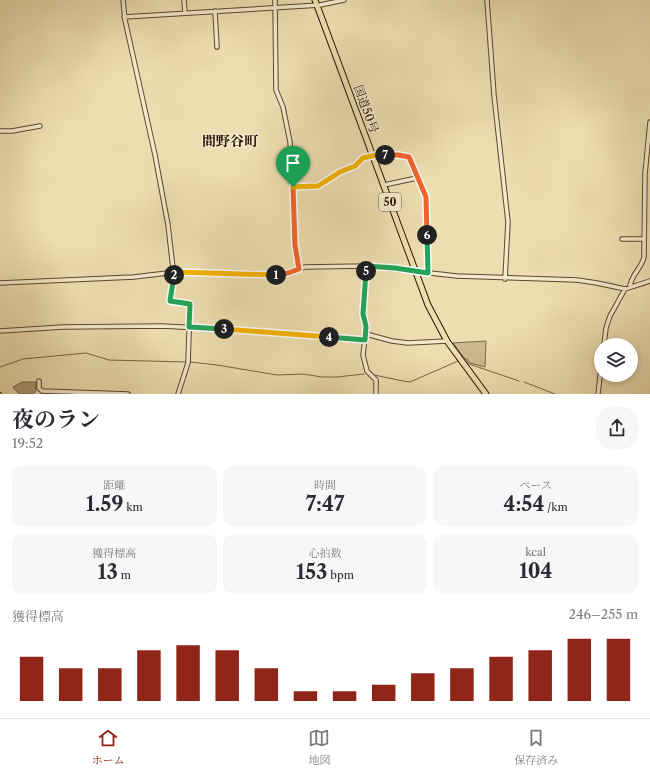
<!DOCTYPE html>
<html lang="ja">
<meta charset="utf-8">
<style>
:root{--surface:#fff;--page:#f7f7f7;--text:#2b2b33;--muted:#7c7c81;--line:#e1e1e2;--accent:#8f2418}
body{margin:0;font-family:"Libre Caslon Text","Noto Serif JP",serif;background:var(--page);color:var(--text);height:100vh;display:flex;flex-direction:column;font-size:15px;white-space:nowrap}
*{box-sizing:border-box;margin:0}
p{font-size:13px;color:var(--muted)}
.icon{flex:none;width:22px;height:22px;fill:none;stroke:currentColor;stroke-width:2;stroke-linecap:round;stroke-linejoin:round}
.map{position:relative;height:394px;overflow:hidden}
.panel{display:flex;flex-direction:column;background:var(--surface);flex:1}
.panel>*{flex:none}
.controls{position:absolute;left:594px;top:338px;display:grid;gap:8px}
.controls a{display:grid;place-items:center;width:44px;height:44px;border-radius:50%;background:var(--surface);box-shadow:0 2px 6px #0003;font-size:20px}
.pin{position:absolute;display:grid;place-items:center;width:34px;height:34px;color:#fff;margin:-41px -17px;border-radius:50% 50% 50% 0;rotate:-45deg;box-shadow:0 0 4px #0007}
.pin .icon{rotate:45deg}
.km{position:absolute;width:20px;height:20px;margin:-10px;border-radius:50%;background:#222;color:#fff;font-size:11px;line-height:20px;text-align:center}
.round{display:grid;place-items:center;flex:none;width:42px;height:42px;border-radius:16px;background:var(--page)}
.summary{display:flex;align-items:center;justify-content:space-between;height:68px;padding:0 12px}
h1{font-size:22px;font-weight:700;line-height:30px}
.figures{display:grid;grid-template-columns:repeat(3,1fr);gap:6px;height:68px;padding:4px 12px}
.figures div{display:grid;align-content:center;border-radius:10px;background:var(--page);text-align:center}
.figures b{font-size:20px;font-weight:700}
.figures small{font-size:11px;font-weight:400}
.figures p{font-size:11px}
.chart{height:112px;padding:8px 12px}
.chart p{display:flex;justify-content:space-between}
.chart svg{width:100%;height:72px;margin-top:4px;stroke:var(--accent);stroke-width:6}
.dock{display:flex;justify-content:space-around;align-items:center;height:56px;border-top:1px solid var(--line);background:var(--surface);font-size:11px;color:var(--muted)}
.dock a{display:grid;justify-items:center;gap:2px}
.dock .selected{color:var(--accent)}
.map>svg:first-child{display:block}
</style>
<div class="map">
<svg width="650" height="394" viewBox="0 0 650 394">
<rect width="100%" height="100%" fill="#eddeb1"/>
<filter id="stains"><feTurbulence type="fractalNoise" baseFrequency=".005" numOctaves="4"/><feColorMatrix values="0 0 0 0 .2 0 0 0 0 .09 0 0 0 0 .02 0 0 0 .5 -.17"/></filter>
<radialGradient id="worn" r=".72"><stop offset=".6" stop-color="#630" stop-opacity="0"/><stop offset="1" stop-color="#630" stop-opacity=".3"/></radialGradient>
<path fill="#ccbb93" stroke="#7b674b" d="M486,341l-1,26 -15,-4 -3,-4h-2l-12,-16z"/>
<path fill="#ab9976" stroke="#776348" d="M22,382h14v9l-3,3h-14l-6,-7z"/>
<g fill="none" stroke-linecap="round" stroke-linejoin="round">
<path stroke="#776348" stroke-width="1" d="M466,360l3,4 50,17
M190,362l27,3 60,10 26,-1 19,3h15l27,-3
M0,367l23,-8 63,-6 23,7 77,2
M374,375l29,6 7,1 48,-21
M524,382l31,12"/>
<defs>
<path id="minor" d="M123,0l2,20 30,135 13,70 6,52 -4,24 20,3 -2,59 -10,31
M184,0l1,13
M275,0l1,90 7,17 7,35 3,45 2,58 4,24
M487,0l7,95 14,127 -3,57
M215,11l2,36
M124,17l196,-12 24,-5
M0,131h12l28,-5
M384,185l33,-7
M293,187l26,-2 21,-13 15,-6 10,-9 10,-2h21l13,2 17,40 2,76
M622,239h22
M366,266l-3,48 3,16 -3,25 4,16 9,9v14
M0,283l134,-6 42,-5 104,2 8,-1 17,-6 61,-1 91,10 120,4 20,3 28,6 25,-8
M630,287c0,-11 12,-19 14,-30l1,-83 5,-52
M0,331l63,-4 99,-1 57,3 146,11
M366,334l26,7 16,2 39,-2
M604,345l2,-17 4,-12 15,-27
M39,381v7l3,3 86,3
M598,394l3,-26"/>
<path id="highway" d="M315,0l113,305 19,36 39,53"/>
</defs>
<use href="#minor" stroke="#5b462e" stroke-width="5.5"/>
<use href="#highway" stroke="#2a1303" stroke-width="7"/>
<use href="#minor" stroke="#f3eacc" stroke-width="3.5"/>
<use href="#highway" stroke="#eddeb1" stroke-width="5"/>
<defs>
<path id="rail" d="M0,393l1,1"/>
</defs>
<use href="#rail" stroke="#2a1303" stroke-width="2.5"/>
<use href="#rail" stroke="#f3eacc" stroke-width="1" stroke-dasharray="3" stroke-linecap="butt"/>
</g>
<g fill="none" stroke-linecap="round" stroke-linejoin="round">
<defs>
<path id="split-1" d="M276,275l12,-2 11,-4 -4,-24 -2,-58"/>
<path id="split-2" d="M174,275l-1,-3h3l100,3"/>
<path id="split-3" d="M174,275l-4,26 20,3 -1,23 35,2"/>
<path id="split-4" d="M224,329l105,8"/>
<path id="split-5" d="M329,337l36,3 1,-14 -3,-12 3,-43"/>
<path id="split-6" d="M366,271v-5l29,2 33,5 -1,-38"/>
<path id="split-7" d="M385,155h13l11,2 17,40 1,38"/>
<path id="split-8" d="M293,187l25,-1 22,-14 15,-6 8,-8 13,-3h9"/>
</defs>
<use href="#split-1" stroke="#fff" stroke-width="8"/>
<use href="#split-2" stroke="#fff" stroke-width="8"/>
<use href="#split-3" stroke="#fff" stroke-width="8"/>
<use href="#split-4" stroke="#fff" stroke-width="8"/>
<use href="#split-5" stroke="#fff" stroke-width="8"/>
<use href="#split-6" stroke="#fff" stroke-width="8"/>
<use href="#split-7" stroke="#fff" stroke-width="8"/>
<use href="#split-8" stroke="#fff" stroke-width="8"/>
<use href="#split-1" stroke="#f0652b" stroke-width="5"/>
<use href="#split-2" stroke="#f5b400" stroke-width="5"/>
<use href="#split-3" stroke="#22a559" stroke-width="5"/>
<use href="#split-4" stroke="#f5b400" stroke-width="5"/>
<use href="#split-5" stroke="#22a559" stroke-width="5"/>
<use href="#split-6" stroke="#22a559" stroke-width="5"/>
<use href="#split-7" stroke="#f0652b" stroke-width="5"/>
<use href="#split-8" stroke="#f5b400" stroke-width="5"/>
</g>
<g text-anchor="middle" stroke-width="3" stroke-linejoin="round" paint-order="stroke">
<rect fill="#f3eacc" stroke="#66543f" stroke-width="1" x="379" y="193" width="22" height="18" rx="3"/>
<g font-size="11" font-weight="bold" fill="#2a1303">
<text x="390" y="206">50</text>
</g>
<g font-size="12" fill="#2a1303" stroke="#f3eacc">
<text transform="translate(366 109) rotate(70)" y="4">国道50号</text>
</g>
<g font-size="14" font-weight="bold" fill="#2a1303" stroke="#f3eacc">
<text x="230" y="146">間野谷町</text>
</g>
</g>
<rect width="100%" height="100%" filter="url(#stains)"/>
<rect width="100%" height="100%" fill="url(#worn)"/>
</svg>
<div class="controls">
<a><svg class="icon" aria-label="layers" viewBox="0 0 24 24"><path d="M12 4l9 5-9 5-9-5zM3 14l9 5 9-5"/></svg></a>
</div>
<div class="pin" style="left:293px;top:187px;background:#1e9e55"><svg class="icon" aria-label="arrive" viewBox="0 0 24 24"><path d="M6 21V4h12l-3 4 3 4H6"/></svg></div>
<b class="km" style="left:276px;top:275px">1</b>
<b class="km" style="left:174px;top:275px">2</b>
<b class="km" style="left:224px;top:329px">3</b>
<b class="km" style="left:329px;top:337px">4</b>
<b class="km" style="left:366px;top:271px">5</b>
<b class="km" style="left:427px;top:235px">6</b>
<b class="km" style="left:385px;top:155px">7</b>
</div>
<section class="panel">
<div class="summary"><div><h1>夜のラン</h1><p>19:52</p></div><a class="round"><svg class="icon" aria-label="share" viewBox="0 0 24 24"><path d="M12 15V3M7 8l5-5 5 5M5 13v7h14v-7"/></svg></a></div>
<div class="figures">
<div><p>距離</p><b>1.59<small> km</small></b></div>
<div><p>時間</p><b>7:47</b></div>
<div><p>ペース</p><b>4:54<small> /km</small></b></div>
</div>
<div class="figures">
<div><p>獲得標高</p><b>13<small> m</small></b></div>
<div><p>心拍数</p><b>153<small> bpm</small></b></div>
<div><p>kcal</p><b>104</b></div>
</div>
<div class="chart"><p><span>獲得標高</span>246–255 m</p>
<svg viewBox="0 0 160 44" preserveAspectRatio="none"><path d="M5 44V17M15 44V24M25 44V24M35 44V13M45 44V10M55 44V13M65 44V24M75 44V38M85 44V38M95 44V34M105 44V27M115 44V24M125 44V17M135 44V13M145 44V6M155 44V6"/></svg>
</div>
</section>
<nav class="dock">
<a class="selected"><svg class="icon" aria-label="home" viewBox="0 0 24 24"><path d="M3 11l9-7 9 7M6 9v11h12V9"/></svg>ホーム</a>
<a><svg class="icon" aria-label="map" viewBox="0 0 24 24"><path d="M3 6l6-2 6 2 6-2v14l-6 2-6-2-6 2zM9 4v14M15 6v14"/></svg>地図</a>
<a><svg class="icon" aria-label="saved" viewBox="0 0 24 24"><path d="M7 4h10v16l-5-4-5 4z"/></svg>保存済み</a>
</nav>
